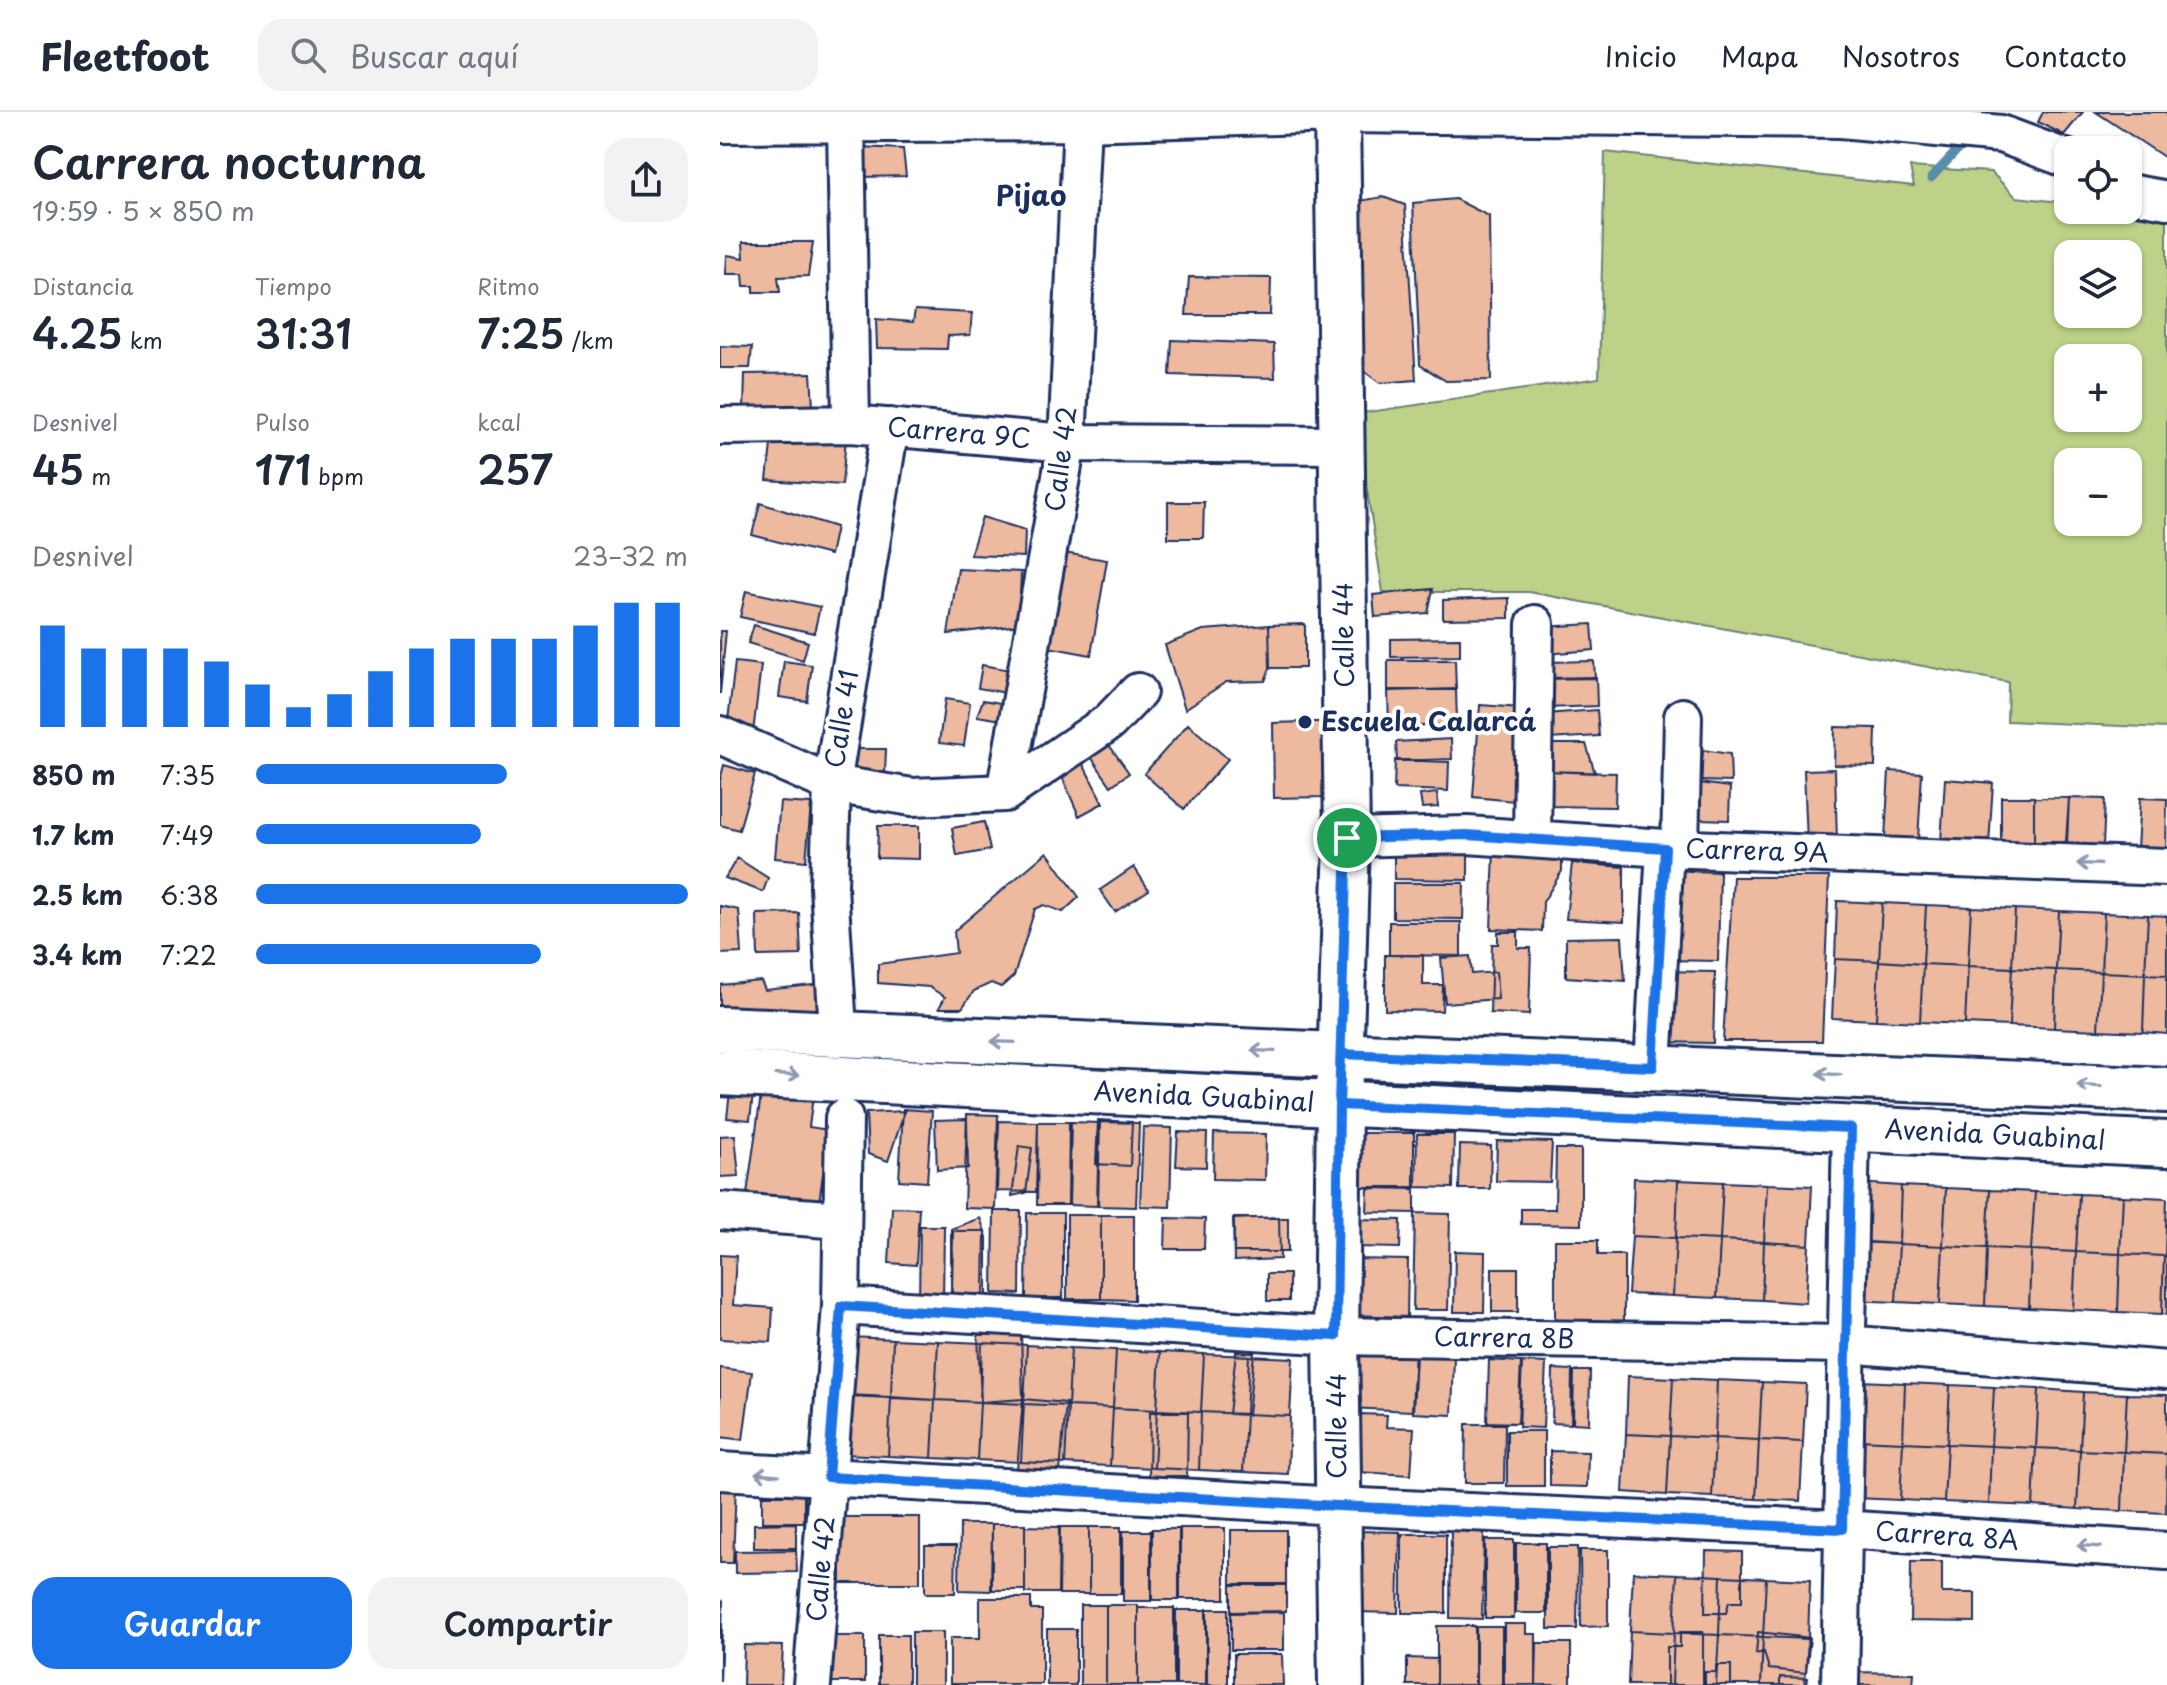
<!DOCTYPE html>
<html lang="es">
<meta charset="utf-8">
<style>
:root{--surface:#fff;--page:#f2f2f3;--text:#1f2937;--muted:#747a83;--line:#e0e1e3;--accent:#1a73e8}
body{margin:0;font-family:"Playpen Sans",sans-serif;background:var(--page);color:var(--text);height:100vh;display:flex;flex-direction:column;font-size:30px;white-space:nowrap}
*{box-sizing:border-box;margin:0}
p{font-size:26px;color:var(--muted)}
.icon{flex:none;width:44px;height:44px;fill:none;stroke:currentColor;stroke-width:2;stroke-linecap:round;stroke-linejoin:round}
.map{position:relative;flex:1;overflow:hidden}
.side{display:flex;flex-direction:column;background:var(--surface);width:720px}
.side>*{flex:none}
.buttons{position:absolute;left:1334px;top:24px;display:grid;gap:16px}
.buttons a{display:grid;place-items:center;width:88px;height:88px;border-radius:16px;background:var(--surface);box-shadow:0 2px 6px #0004;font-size:40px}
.pin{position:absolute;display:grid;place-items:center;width:68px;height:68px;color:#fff;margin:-34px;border:4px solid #fff;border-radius:50%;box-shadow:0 2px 8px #0007}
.round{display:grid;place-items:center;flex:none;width:84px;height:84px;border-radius:24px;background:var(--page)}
.headline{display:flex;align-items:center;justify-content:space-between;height:136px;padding:0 32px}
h1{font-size:44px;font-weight:600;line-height:60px}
.stats{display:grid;grid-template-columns:repeat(3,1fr);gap:12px;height:136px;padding:8px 32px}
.stats div{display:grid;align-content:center}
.stats b{font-size:40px;font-weight:600}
.stats small{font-size:22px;font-weight:400}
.stats p{font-size:22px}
.chart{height:224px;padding:16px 32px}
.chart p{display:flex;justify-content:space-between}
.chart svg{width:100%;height:144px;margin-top:8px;stroke:var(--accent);stroke-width:6}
.button{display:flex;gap:16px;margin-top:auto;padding:16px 32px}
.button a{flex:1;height:92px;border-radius:24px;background:var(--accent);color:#fff;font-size:32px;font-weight:600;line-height:92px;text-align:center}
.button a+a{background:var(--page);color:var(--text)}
ul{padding:0 32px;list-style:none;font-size:26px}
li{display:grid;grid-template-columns:128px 96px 1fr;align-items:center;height:60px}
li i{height:20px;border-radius:10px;background:var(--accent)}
header{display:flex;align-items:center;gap:48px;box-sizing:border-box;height:112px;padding:0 40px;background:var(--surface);border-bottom:2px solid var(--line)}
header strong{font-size:38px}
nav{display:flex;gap:44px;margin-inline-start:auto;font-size:28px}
.search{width:560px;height:72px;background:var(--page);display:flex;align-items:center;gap:20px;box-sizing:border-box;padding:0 28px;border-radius:24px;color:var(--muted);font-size:30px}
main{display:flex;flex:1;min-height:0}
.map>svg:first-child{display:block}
</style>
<header>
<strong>Fleetfoot</strong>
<div class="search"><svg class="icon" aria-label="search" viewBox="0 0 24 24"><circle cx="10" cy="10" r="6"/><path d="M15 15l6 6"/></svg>Buscar aquí</div>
<nav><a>Inicio</a><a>Mapa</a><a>Nosotros</a><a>Contacto</a></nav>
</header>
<main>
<section class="side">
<div class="headline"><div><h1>Carrera nocturna</h1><p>19:59 · 5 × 850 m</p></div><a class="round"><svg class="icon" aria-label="share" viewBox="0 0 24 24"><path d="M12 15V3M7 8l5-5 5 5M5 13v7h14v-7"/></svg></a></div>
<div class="stats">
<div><p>Distancia</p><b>4.25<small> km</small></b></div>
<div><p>Tiempo</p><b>31:31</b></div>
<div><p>Ritmo</p><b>7:25<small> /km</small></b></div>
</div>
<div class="stats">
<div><p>Desnivel</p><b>45<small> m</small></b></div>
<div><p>Pulso</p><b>171<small> bpm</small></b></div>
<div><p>kcal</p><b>257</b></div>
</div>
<div class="chart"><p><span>Desnivel</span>23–32 m</p>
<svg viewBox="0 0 160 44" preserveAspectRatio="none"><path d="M5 44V13M15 44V20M25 44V20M35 44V20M45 44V24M55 44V31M65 44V38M75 44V34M85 44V27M95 44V20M105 44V17M115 44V17M125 44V17M135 44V13M145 44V6M155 44V6"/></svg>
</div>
<ul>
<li><b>850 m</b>7:35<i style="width:58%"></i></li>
<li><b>1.7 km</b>7:49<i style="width:52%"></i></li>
<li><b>2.5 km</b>6:38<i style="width:100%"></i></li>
<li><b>3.4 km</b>7:22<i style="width:66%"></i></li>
</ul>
<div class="button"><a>Guardar</a><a>Compartir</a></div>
</section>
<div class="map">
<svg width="1447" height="1573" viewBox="0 0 1447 1573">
<rect width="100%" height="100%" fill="#fff"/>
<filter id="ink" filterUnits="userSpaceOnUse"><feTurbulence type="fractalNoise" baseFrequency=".0125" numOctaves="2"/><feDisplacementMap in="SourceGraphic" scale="16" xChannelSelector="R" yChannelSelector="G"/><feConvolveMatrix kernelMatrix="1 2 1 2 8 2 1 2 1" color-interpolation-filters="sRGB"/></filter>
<g filter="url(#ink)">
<path fill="#bdd288" stroke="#6c8073" stroke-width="2" fill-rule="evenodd" d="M885,40l309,34 -4,-19 81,5 25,25 52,6v7h60l39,4v514l-160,-7 1,-39 -479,-90h-146l-28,-178 244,-36zM1348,142h60v60h-60zM1348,246h60v60h-60zM1348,350h60v60h-60z"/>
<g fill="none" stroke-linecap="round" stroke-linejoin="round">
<path stroke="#568daa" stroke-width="9" d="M1211,66l36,-38"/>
</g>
<path fill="#edba9f" stroke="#1b2f5e" stroke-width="2" d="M1323,0h40l-19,23 -26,-13z
M1376,0h71v47z
M139,35l44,2 3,27 -44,1z
M663,85l22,8 11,175 -36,3 -23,-17 -4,-164z
M735,87l34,17 2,164 -45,1 -26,-16 -7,-162z
M23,130h70l-5,34 -30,1 2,15h-26v-6h-10l-1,-12h-17l1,-19 17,3z
M469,165l82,1 -1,37h-84z
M195,198l57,3 -2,22 -22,1 -1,13 -70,-1 -1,-29 37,3z
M452,228l102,4 1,34 -105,-3z
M0,234l32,1 -2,21h-30z
M91,261l2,34 -69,3 1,-36z
M52,324l74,1 -4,48 -75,-5z
M448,390h36l-1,36h-35z
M40,391l76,24 -6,28 -78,-20z
M262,405l43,13 -1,27 -54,-2z
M344,441l43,7 -16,95 -43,-8z
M238,457l63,3 -2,53 -71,9z
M713,477l-5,24 -53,4 -2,-22z
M26,479l74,16 -6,26 -74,-16z
M789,486v20l-66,1v-19z
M585,512v44h-35l-1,-43z
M872,512l2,26 -49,4 -2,-27z
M34,513l54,17 -5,18 -55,-17z
M549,513l1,43 -5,13 -39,1 -41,27 -20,-64 38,-15z
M0,519h6l-6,63z
M740,526v18l-69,1v-18z
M668,548h67l1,30h-68z
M64,549l28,4 -5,36 -28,-4z
M874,549l1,17 -50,1v-17z
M15,550l26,3 -8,68 -26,-4z
M262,553l40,7 -4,23 -40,-7z
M876,565l1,29 -52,2 -1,-30z
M736,577l1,36 -68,2 -1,-36z
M225,587l25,4 -6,43 -25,-3z
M263,588l35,6 -3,16 -38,-6z
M760,593l41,3 -7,93 -41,-4z
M877,598l2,26 -51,3 -2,-25z
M585,610h17l1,75 -49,1 -1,-75z
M468,612l40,35 -44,50 -40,-35z
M1115,615l41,1 -1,38 -41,-1z
M731,627l1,20 -55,2 -1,-19z
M387,630l22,31 -18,13 -22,-32z
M827,632h39l9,29 -49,-2z
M134,637h32l-1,24h-31z
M983,638l27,4 1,28 -30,-1z
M361,648l22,43 -24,13 -19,-44z
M675,648l54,2 -1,29 -54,-2z
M4,653l31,9 -16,56 -19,-5v-45z
M1115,657l2,73 -30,1 -3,-73z
M826,659l70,2 -1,34 -70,-1z
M1169,659l33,2 -4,67 -33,-2z
M1225,667l48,4 -4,62 -48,-3z
M979,671l31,4 -1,33 -30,-1z
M717,681l1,14 -16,1 -2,-13z
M1281,685h33v45h-33z
M1314,685l35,1 -3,44h-32z
M1349,686l36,1 -2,47 -36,-2z
M1420,686l27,1 -1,52 -29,-2z
M60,690l31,2 -5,57 -31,-3z
M264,710l6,28 -33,6 -5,-28z
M158,714h41v33l-42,-1z
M674,736l74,1v31l-74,-1z
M774,739l68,3v17l-19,31 -1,29 -51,-2z
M327,740l32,45 -16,15 -19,-7 -9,4 -21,67 -13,11 -10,-4 -17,8 -12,17h-23l6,-11 -16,-10 -51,-4v-19l78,-11 -2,-22z
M17,746l31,20 -5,14 -38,-14z
M852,751l52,4v55l-58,-3z
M414,755l15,23 -34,22 -15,-22z
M946,758l54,2 -2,89 -54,-1z
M1013,765h96l-7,164h-99z
M673,771h71l-1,36 -70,-1z
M1117,789l45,2 -3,58 -44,-2z
M1162,791l44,2 -3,59 -44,-3z
M1206,793l45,2 -3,59 -45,-2z
M0,794l19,4 3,43 -22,1z
M1251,795l44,2 -3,59 -44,-2z
M1295,797l44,2 -3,59 -44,-2z
M1339,799l45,2 -3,59 -45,-2z
M79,801l2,42 -43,1 -1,-42z
M1384,801l44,2 -3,59 -44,-2z
M1428,803l19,1v59l-22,-1z
M669,810h72v34l-72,-1z
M778,820h20v16h13l-2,67 -39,-2 2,-69h6z
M902,825l3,44 -59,-4v-39z
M665,843h38v30h20l-1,26 -57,-1z
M750,844l2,18 24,-2 2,27 -53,4 -4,-45z
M1115,847l44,2 -3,59 -44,-2z
M1159,849l44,3 -3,58 -44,-2z
M1203,852l45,2 -3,58 -45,-2z
M1248,854l44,2 -3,58 -44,-2z
M1292,856l44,2 -2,58 -45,-2z
M1336,858l45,2 -3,58 -44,-2z
M942,859l53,1 -2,71 -53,-1z
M1381,860l44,2 -2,58 -45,-2z
M1425,862l22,1v59l-24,-2z
M41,869l4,9 57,-6 3,37 -105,-4v-32z
M42,976l51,8 -4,31 20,3 -11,80 -72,-9z
M10,979l23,3 -3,26 -23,-2z
M183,997l29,2 -5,71 -28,-2z
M185,999l-17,50 -20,-7 -2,-41z
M247,1002l31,1 -3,94 -31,-1z
M247,1007l1,49 -31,2 -2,-50z
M378,1008l34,2 -2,44 -34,-2z
M279,1009l39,1 -2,70 -39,-1z
M318,1010h31l-1,83h-31z
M351,1010l28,1 -2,83 -28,-1z
M380,1010l39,1 -3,84 -38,-1z
M423,1015l29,1 -2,79 -30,-1z
M458,1020l29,1 -1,34 -30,-1z
M494,1021l52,1 -1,46 -52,-1z
M642,1021h52v54h-53z
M697,1022h37l-1,54 -37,-1z
M15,1023l4,41 -19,1v-41z
M777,1029l55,1 -2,40 -54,-1z
M740,1033l31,1 -1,43h-31z
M299,1034l13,2 -6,45 -14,3z
M836,1037h25v76l-60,-1v-15h34z
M914,1066l44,2 -2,58 -44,-2z
M958,1068l45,2 -3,58 -44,-2z
M1003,1070l44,2 -3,58 -44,-2z
M1137,1071l44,3 -2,58 -45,-3z
M1047,1072l45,2 -3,59 -45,-3z
M1181,1074l45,2 -3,58 -44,-2z
M648,1076l47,1v24l-48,-1z
M1226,1076l44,2 -3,58 -44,-2z
M1270,1078l45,2 -4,58 -44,-2z
M1315,1080l44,2 -3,58 -45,-2z
M1359,1082l44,2 -3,58 -44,-2z
M1403,1084l44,2 -2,58 -45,-2z
M172,1095l27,1 -3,57 -27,-2z
M274,1099h27l-1,83 -27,-1z
M307,1101h36v85h-37z
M695,1101l35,1 -2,96h-35z
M347,1103h34v84h-34z
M381,1103h33v85l-33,-1z
M559,1105l1,42 -46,2 -1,-42z
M260,1106l7,19v61h-36v-69z
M446,1106l39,1 -1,30h-39z
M514,1106h54v34h-54z
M636,1107l45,1 -1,28 -45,-1z
M200,1114h24l-1,78h-24z
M233,1119h32l-1,63h-32z
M912,1124l44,2 -3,58 -45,-2z
M956,1126l44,2 -3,58 -44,-2z
M835,1128h43v15h26v66h-69z
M1000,1128l44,2 -2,58 -45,-2z
M1044,1130l45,3 -3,58 -44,-3z
M1134,1130l45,2 -3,58 -45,-2z
M1179,1132l44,2 -3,58 -44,-2z
M1223,1134l44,2 -2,58 -45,-2z
M1267,1136l44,2 -2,58 -44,-2z
M1311,1138l45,2 -3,58 -44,-2z
M735,1139l30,1 -1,60h-30z
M1356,1140l44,2 -2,58 -45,-2z
M1400,1142l44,2 -2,58 -44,-2z
M0,1143l16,1 -3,49 40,3 -2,34 -51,-3z
M1444,1144l3,1v58l-5,-1z
M632,1147l56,1 -1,57 -56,-2z
M772,1156h26v44h-26z
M547,1162h22v27h-22z
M301,1221l2,66 -42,3 -3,-67z
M129,1225l44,2 -2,58 -44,-2z
M173,1227l45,2 -3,59 -44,-3z
M218,1229l44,2 -2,59 -45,-2z
M262,1231l45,2 -3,59 -44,-2z
M307,1233l44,3 -3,58 -44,-2z
M633,1234l62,3 -3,62 -63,-3z
M351,1236l45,2 -3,58 -45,-2z
M396,1238l44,2 -3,58 -44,-2z
M440,1240l44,2 -3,58 -44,-2z
M516,1240l18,1 -6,62 -19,-1z
M484,1242l45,2 -3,58 -45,-2z
M696,1243l38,1 -2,59 -39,-2z
M529,1244l44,2 -3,58 -44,-2z
M769,1248l32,2 -3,61 -31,-1z
M802,1250l24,1 -3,65 -24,-1z
M0,1256l32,4 -9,68 -23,-3z
M833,1257l19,1 -1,54 -19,-1z
M854,1259h16l-1,53 -16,-1z
M908,1264l45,2 -3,58 -44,-2z
M953,1266l44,2 -2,58 -45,-2z
M997,1268l45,2 -3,58 -44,-2z
M1141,1269l44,2 -2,59 -44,-2z
M1042,1270l44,2 -3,58 -44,-2z
M1185,1271l45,2 -3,59 -44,-2z
M1230,1273l44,2 -3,59 -44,-2z
M1274,1275l45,2 -3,59 -45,-2z
M1319,1277l44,3 -3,58 -44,-2z
M1363,1280l44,2 -3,58 -44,-2z
M1407,1282l40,1v59l-43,-2z
M127,1284l44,2 -3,58 -44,-2z
M171,1286l44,2 -3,58 -44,-2z
M303,1287l43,4 -6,69 -43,-3z
M215,1288l45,2 -3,58 -45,-2z
M260,1290l44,2 -3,58 -44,-2z
M304,1292l44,2 -3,58 -44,-2z
M348,1294l45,2 -3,58 -45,-2z
M393,1296l44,2 -3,58 -44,-2z
M437,1298l44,2 -2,58 -45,-2z
M430,1300h38l-1,64h-38z
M481,1300l45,2 -3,58 -44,-2z
M526,1302l44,2 -2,58 -45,-2z
M640,1302l27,1 -1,12 28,1 -3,47 -54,-3z
M746,1312h39l-1,59h-39z
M787,1319h37v55h-37z
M906,1322l44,2 -3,59 -44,-3z
M950,1324l45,2 -3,59 -45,-2z
M995,1326l44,2 -3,59 -44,-2z
M1039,1328l44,2 -3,59 -44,-2z
M1138,1328l45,2 -3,58 -45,-2z
M1183,1330l44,2 -3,58 -44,-2z
M1227,1332l44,2 -2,58 -45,-2z
M1271,1334l45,2 -3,58 -44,-2z
M1316,1336l44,2 -3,59 -44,-3z
M1360,1338l44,2 -2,59 -45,-2z
M830,1339l38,1 -1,35 -37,-1z
M1404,1340l43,2 -1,59 -44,-2z
M0,1371l16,1 -3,79h-13z
M42,1383h42v27h-42z
M121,1405h79v66h-79z
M76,1411v25h-42v-24z
M240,1412h32l-1,67 -32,-1z
M272,1412h33v66h-33z
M305,1414l34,1 -1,66h-33z
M340,1415h29v67h-30z
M369,1415h32v67h-32z
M460,1416h45v71h-45z
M432,1417h27v71h-27z
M511,1418h55v54h-55z
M731,1418l33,1 -2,88 -32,-1z
M403,1419h28v70h-28z
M636,1419l44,1 -2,81 -44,-1z
M682,1422h44v79h-44z
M765,1428h29v78h-29z
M796,1431h30v70h-30z
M205,1434h31l-1,47h-30z
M828,1435h30l-1,82h-29z
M76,1438l1,22 -62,1v-22z
M860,1438h28v76l-27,1z
M986,1439l36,1v50h-13l-3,11h-21z
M1191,1450h31v31h33v29l-65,-1z
M913,1460l44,2 -3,59 -44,-2z
M957,1462l44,2 -2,59 -45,-2z
M1001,1464l45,2 -3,59 -44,-2z
M1046,1466l44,2 -2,59 -45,-2z
M511,1473h55v26l-55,1z
M260,1486h51v12h11v74h-92v-46h30z
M0,1488l3,1 -3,81z
M360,1493h26v80h-26z
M386,1493h32v80h-32z
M418,1496h36v77h-36z
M487,1497h21v76h-21z
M456,1498h30v75h-30z
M564,1500v38h-53v-37z
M784,1512h22v10h10v51h-32z
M717,1514h38v59h-38z
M756,1515h26v58h-26z
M327,1517h29v56h-29z
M910,1519l44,2 -2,52h-44z
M192,1520h31v53h-31z
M960,1520h23v53h-36v-38h13z
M1038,1520l52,6 -4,35 -37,-4 -5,-17 -8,2z
M954,1521l45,2 -3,50h-44z
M159,1523h29v49h-29z
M999,1523l44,2 -2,48h-45z
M111,1524h34v46h-34z
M1043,1525l45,2 -3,46h-44z
M817,1531h34v42h-35z
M24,1533l39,1 -2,39h-38z
M514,1542h48l1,31h-49z
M687,1546l30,1v26h-30z
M996,1553h15v20h-26v-13h11z
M1127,1560l67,1 -1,12h-67z
M1060,1565l28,1 -1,7h-27z"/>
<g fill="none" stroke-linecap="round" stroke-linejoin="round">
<defs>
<path id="street" d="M0,12l362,-2 256,-8 503,5 160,15 67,25
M126,13l5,299
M1408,81l39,7
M0,314l131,-2 216,19 275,2
M0,623l112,49 80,13 93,-4 104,-71 29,-30
M285,681l62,-350 15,-321
M627,726l120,-3 198,13 502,19
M812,726l3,-214
M960,736l3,-131
M117,901l-8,-126 3,-103 58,-357
M933,955l12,-219
M0,1099l122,9
M121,1194l495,30 509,8 322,26
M0,1359l618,35 504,23 325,22
M92,1573l29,-379 3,-188
M1120,1573l11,-557"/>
<path id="secondary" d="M617,0l10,726 -8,267 -3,231 5,349
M0,917l1447,61
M0,961l1447,71"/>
</defs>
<use href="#street" stroke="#1b2f5e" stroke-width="42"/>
<use href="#secondary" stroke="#1b2f5e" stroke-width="50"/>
<use href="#street" stroke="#fff" stroke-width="36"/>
<use href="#secondary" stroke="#fff" stroke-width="44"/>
</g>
<defs><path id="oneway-shaft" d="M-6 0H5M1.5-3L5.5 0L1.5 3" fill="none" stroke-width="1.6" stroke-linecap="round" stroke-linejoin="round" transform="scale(2)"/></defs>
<g stroke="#8d97ae">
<use href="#oneway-shaft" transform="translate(1369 752) rotate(-178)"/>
<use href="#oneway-shaft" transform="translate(283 930) rotate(-178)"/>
<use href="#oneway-shaft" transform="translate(543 939) rotate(-178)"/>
<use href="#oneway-shaft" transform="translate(1109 962) rotate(-177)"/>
<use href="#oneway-shaft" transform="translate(67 963) rotate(2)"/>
<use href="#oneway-shaft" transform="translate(1369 974) rotate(-177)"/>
<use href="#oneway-shaft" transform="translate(47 1362) rotate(-176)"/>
<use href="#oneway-shaft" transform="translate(1369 1434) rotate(-176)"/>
</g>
</g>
<g fill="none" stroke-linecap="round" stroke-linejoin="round" filter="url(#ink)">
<defs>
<path id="route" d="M627,726l-8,267 -3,231 -495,-30 -13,171 510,29 504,23 9,-401 -512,-23 2,-51 312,13 12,-219 -198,-13 -120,3"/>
</defs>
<use href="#route" stroke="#fff" stroke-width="16"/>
<use href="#route" stroke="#1a73e8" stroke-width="10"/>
</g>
<circle fill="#1b2f5e" stroke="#fff" stroke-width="3" cx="585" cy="610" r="8"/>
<g text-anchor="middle" stroke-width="8" stroke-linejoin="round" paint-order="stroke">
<g font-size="26" fill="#1b2f5e" stroke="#fff">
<text transform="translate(239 321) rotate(5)" y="9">Carrera 9C</text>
<text transform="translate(341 347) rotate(-83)" y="9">Calle 42</text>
<text transform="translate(624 523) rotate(-91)" y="9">Calle 44</text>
<text transform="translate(122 607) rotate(-81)" y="9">Calle 41</text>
<text transform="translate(1037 739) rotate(2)" y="9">Carrera 9A</text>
<text transform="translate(484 985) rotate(3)" y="9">Avenida Guabinal</text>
<text transform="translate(1275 1023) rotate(3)" y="9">Avenida Guabinal</text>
<text transform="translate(784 1226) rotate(1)" y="9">Carrera 8B</text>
<text transform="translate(617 1314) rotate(-90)" y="9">Calle 44</text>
<text transform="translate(1227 1424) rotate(4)" y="9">Carrera 8A</text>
<text transform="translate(101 1457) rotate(-85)" y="9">Calle 42</text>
</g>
<g font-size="26" font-weight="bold" fill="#1b2f5e" stroke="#fff" text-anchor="start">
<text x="601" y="619">Escuela Calarcá</text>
</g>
<g font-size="28" font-weight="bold" fill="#1b2f5e" stroke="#fff">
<text x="311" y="94">Pijao</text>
</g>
</g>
</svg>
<div class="buttons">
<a><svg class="icon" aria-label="locate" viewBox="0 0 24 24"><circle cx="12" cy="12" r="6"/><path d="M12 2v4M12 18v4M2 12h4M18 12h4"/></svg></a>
<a><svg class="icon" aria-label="layers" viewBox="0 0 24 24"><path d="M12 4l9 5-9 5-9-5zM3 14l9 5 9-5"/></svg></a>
<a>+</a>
<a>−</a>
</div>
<div class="pin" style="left:627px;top:726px;background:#1e9e55"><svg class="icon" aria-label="arrive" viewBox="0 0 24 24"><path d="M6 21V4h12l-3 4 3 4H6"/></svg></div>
</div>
</main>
